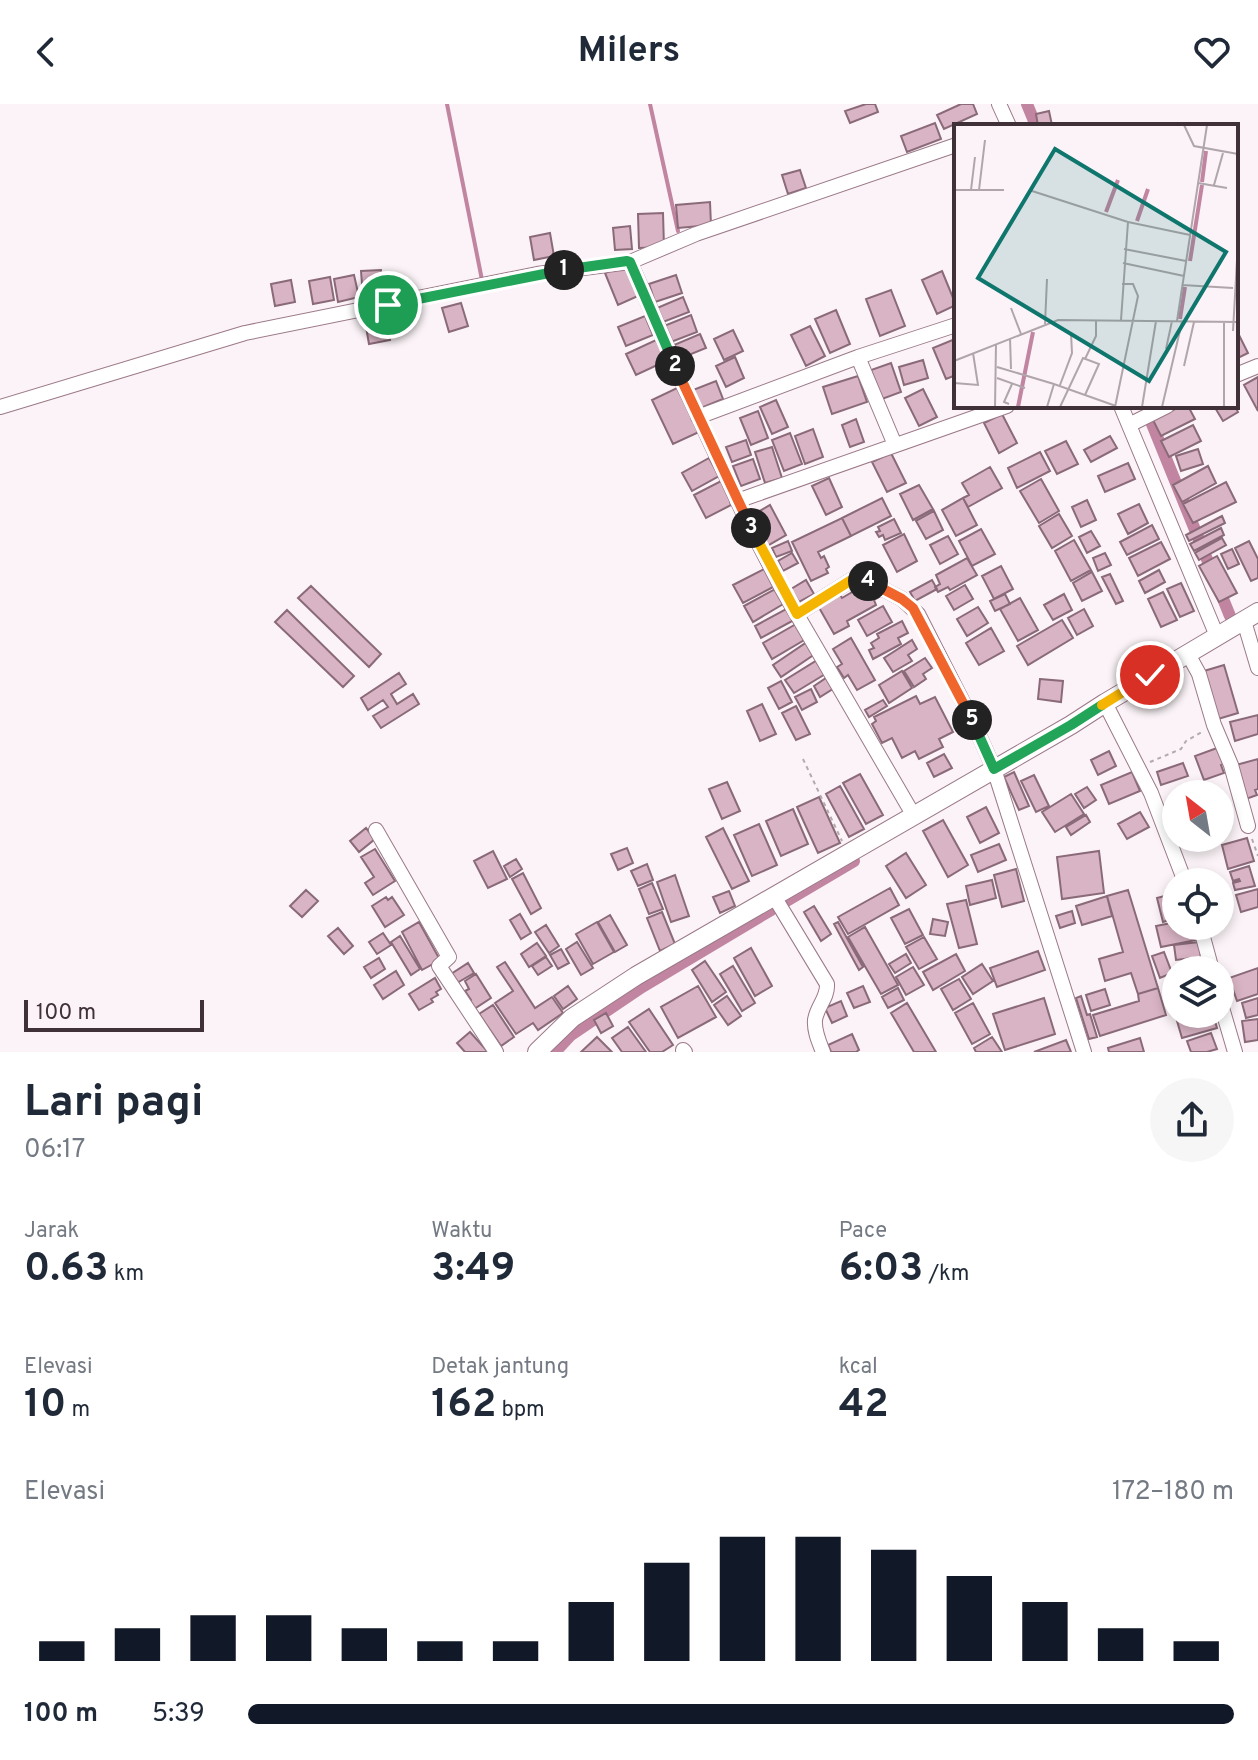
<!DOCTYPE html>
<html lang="id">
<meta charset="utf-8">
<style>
:root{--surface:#fff;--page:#f6f6f7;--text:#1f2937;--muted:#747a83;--accent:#111827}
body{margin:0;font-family:Overpass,sans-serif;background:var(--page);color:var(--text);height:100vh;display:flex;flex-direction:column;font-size:30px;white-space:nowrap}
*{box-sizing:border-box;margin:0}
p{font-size:26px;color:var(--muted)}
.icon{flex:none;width:44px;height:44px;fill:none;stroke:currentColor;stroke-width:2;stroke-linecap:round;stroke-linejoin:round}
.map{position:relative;height:948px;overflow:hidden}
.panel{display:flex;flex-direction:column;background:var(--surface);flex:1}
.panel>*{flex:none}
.needle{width:52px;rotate:329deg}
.buttons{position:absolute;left:1162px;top:676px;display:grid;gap:16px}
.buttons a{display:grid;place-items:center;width:72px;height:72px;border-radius:50%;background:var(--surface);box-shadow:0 4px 12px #0003;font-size:40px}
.scale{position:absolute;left:24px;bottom:20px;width:180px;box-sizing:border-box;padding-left:8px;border:4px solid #3f3137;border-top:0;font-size:22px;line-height:28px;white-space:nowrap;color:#3f3137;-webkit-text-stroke:6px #fbf3f7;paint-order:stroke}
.pin{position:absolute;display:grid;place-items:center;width:68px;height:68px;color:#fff;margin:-34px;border:4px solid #fff;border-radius:50%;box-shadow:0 2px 8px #0007}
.km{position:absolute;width:40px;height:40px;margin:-20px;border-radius:50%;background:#222;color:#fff;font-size:22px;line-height:40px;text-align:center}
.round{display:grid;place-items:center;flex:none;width:84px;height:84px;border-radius:42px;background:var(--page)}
.headline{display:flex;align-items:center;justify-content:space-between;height:136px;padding:0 24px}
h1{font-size:44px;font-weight:700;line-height:60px}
.figures{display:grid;grid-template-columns:repeat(3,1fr);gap:12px;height:136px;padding:8px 24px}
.figures div{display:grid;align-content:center}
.figures b{font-size:40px;font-weight:700}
.figures small{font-size:22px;font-weight:400}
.figures p{font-size:22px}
.chart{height:224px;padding:16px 24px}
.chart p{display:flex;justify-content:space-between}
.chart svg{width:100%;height:144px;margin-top:8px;stroke:var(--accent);stroke-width:6}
ul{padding:0 24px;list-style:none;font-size:26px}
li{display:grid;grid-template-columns:128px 96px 1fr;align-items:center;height:60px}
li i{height:20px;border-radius:10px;background:var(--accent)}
header{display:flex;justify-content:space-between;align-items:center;height:104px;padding:0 24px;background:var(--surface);font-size:36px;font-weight:700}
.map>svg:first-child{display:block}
</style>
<header><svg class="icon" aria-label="back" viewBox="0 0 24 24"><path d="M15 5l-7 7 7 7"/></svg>Milers<svg class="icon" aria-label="heart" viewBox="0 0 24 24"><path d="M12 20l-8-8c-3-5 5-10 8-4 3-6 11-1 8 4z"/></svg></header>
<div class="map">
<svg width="1258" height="948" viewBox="0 0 1258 948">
<rect width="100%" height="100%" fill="#fbf3f7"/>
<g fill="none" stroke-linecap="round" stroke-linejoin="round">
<path stroke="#c285a1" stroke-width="4" d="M447,0l35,176
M650,0l28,127"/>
<path stroke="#c285a1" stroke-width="12" d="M1027,0l9,22
M1152,320l78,192
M788,796l66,-39
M555,948l16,-17 71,-48 129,-77"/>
</g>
<path fill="#d9b4c4" stroke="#8a6a78" stroke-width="2" d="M866,0h9l3,8 -28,11 -5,-12z
M961,0h12l4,10 -33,15 -7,-14z
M1049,7l3,14 -14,1 -2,-12z
M935,19l6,16 -34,13 -6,-16z
M800,66l6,18 -18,6 -6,-19z
M710,98l1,23 -33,3 -2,-23z
M663,109l1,34 -25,1 -1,-34z
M630,122l2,23 -17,1 -2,-22z
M550,129l4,23 -20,4 -4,-23z
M626,161l12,31 -20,9 -13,-32z
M381,166l1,26 -19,1 -2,-26z
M942,167l14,34 -19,9 -15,-34z
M354,171l5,22 -21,5 -4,-23z
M676,171l6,18 -27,9 -6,-18z
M330,173l4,23 -21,4 -4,-23z
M291,176l4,22 -20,4 -4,-22z
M891,186l14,36 -25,10 -14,-37z
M683,193l6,15 -26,10 -6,-14z
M461,199l7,23 -19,6 -7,-24z
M836,206l14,34 -20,9 -15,-34z
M691,211l6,17 -26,10 -7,-16z
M645,212l8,19 -27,11 -8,-19z
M385,213l5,23 -21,4 -4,-23z
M810,222l15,30 -19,10 -15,-31z
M1236,225l12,24 -12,6z
M733,226l10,21 -19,9 -10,-21z
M700,230l6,14 -27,11 -5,-14z
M955,235l1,36 -10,4 -13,-31z
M656,236l10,21 -30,14 -10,-21z
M735,253l9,21 -18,9 -10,-21z
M923,256l5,18 -24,7 -5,-18z
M891,259l10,29 -19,7 -11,-29z
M858,272l9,26 -35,12 -9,-27z
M1258,273v34l-14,-26z
M716,277l7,18 -22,9 -8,-18z
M677,284l22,44 -26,12 -21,-44z
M923,285l14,28 -18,9 -14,-28z
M776,296l12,27 -16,7 -12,-27z
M1181,302h7l7,13 -34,17 -8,-16z
M1214,302h21l3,6 -15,9z
M758,307l10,27 -17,7 -11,-27z
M1002,310l15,29 -18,10 -15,-30z
M856,315l8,23 -14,5 -8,-22z
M1193,321l8,16 -32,16 -8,-16z
M813,325l10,28 -18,7 -10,-28z
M790,329l12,31 -18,7 -12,-31z
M1110,332l7,12 -26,14 -7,-12z
M746,336l5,15 -19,7 -6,-15z
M1066,337l12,23 -21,10 -12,-23z
M772,343l10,31 -17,5 -10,-31z
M1198,345l5,15 -22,7 -5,-15z
M1040,348l10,19 -33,17 -9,-20z
M891,349l15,30 -19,9 -15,-30z
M709,354l10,18 -27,15 -10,-18z
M753,355l7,20 -19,7 -8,-20z
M1128,359l7,16 -30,13 -7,-16z
M1208,362l8,17 -34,19 -9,-17z
M990,363l12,21 -34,19 -5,-9 6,-3 -7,-12z
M829,374l13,29 -16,8 -14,-29z
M1041,375l18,32 -20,12 -19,-32z
M721,377l12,23 -27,14 -12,-23z
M1226,378l10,20 -43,21 -10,-19z
M919,381l14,24 -20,11 -13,-26z
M882,394l9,18 -40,20 -9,-18z
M963,394l14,27 -21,11 -14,-26z
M1087,396l9,20 -15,7 -9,-20z
M1139,400l9,19 -20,11 -10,-20z
M770,401l16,30 -19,11 -16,-30z
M934,407l9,19 -17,9 -10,-18z
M1059,410l13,22 -20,12 -13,-22z
M1222,412l3,7 -36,18 -3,-6z
M842,414l9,18 -33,16 3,6 3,-2 5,11 -3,2 2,4 -17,8 -19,-39z
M894,415l7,14 -16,7 -2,-5 -4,2 -3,-5 4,-1 -2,-4z
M1152,421l7,14 -32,16 -7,-13z
M1221,424l3,7 -30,16 -4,-7z
M981,425l14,25 -23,12 -13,-25z
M1091,427l9,15 -13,7 -8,-16z
M904,430l13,27 -20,11 -14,-27z
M948,432l10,18 -18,10 -10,-19z
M1222,434l4,7 -27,15 -4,-7z
M1074,436l17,30 -20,11 -16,-30z
M788,437l4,10 -16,6 -4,-9z
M1249,437l9,18v19l-7,3 -16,-33z
M1161,438l9,17 -32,17 -9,-18z
M1232,445l7,15 -11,5 -7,-15z
M792,449l6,10 -15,8 -5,-10z
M1105,449l6,12 -13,6 -5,-13z
M1217,452l20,37 -18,9 -20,-36z
M967,454l10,17 -27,15 -2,-3 -10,5 -3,-5 5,-3 -4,-9z
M1001,462l12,23 -19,10 -12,-23z
M766,464l9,18 -32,17 -10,-18z
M1159,466l6,12 -20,11 -6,-12z
M1092,468l10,19 -20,10 -9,-18z
M1110,470l13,27 -7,3 -14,-27z
M806,476l8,14 -15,8 -8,-13z
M932,476l5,9 -22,12 -5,-9z
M1181,479l13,28 -14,6 -13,-28z
M864,481l22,8 -12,7 2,5 -29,16 2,5 -15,8 -17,-30 21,-12 4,6z
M965,481l8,14 -19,11 -8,-14z
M311,482l70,68 -12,13 -71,-69z
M777,484l8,15 -32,19 -9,-16z
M1163,488l14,28 -16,7 -13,-28z
M1005,490l5,10 -15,7 -5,-10z
M1064,490l8,16 -19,10 -9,-15z
M1020,494l18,32 -20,11 -18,-32z
M883,502l9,16 -25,14 -9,-16z
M978,503l10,16 -21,13 -10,-17z
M788,504l6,12 -33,18 -6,-12z
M1084,505l9,17 -16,9 -9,-17z
M287,506l67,66 -11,11 -68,-65z
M1062,516l11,18 -45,27 -11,-19z
M902,517l6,12 -10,5 3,6 -28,15 -4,-9 5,-2 -3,-5 8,-5 -2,-4z
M796,520l10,15 -34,20 -9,-16z
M991,524l13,23 -25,14 -13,-22z
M851,534l24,42 -18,10 -9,-15 -4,3 -7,-11 5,-3 -9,-15z
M912,536l5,9 -9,6 4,6 -19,11 -9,-14z
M807,538l8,12 -34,23 -8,-12z
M925,554l7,10 -9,6 3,5 -12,8 -10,-16z
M819,555l8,14 -33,20 -9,-13z
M1224,561l14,48 -20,6 -14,-48z
M902,567l10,17 -23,15 -10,-18z
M399,569l7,11 -15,10 6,10 16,-10 6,10 -38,24 -8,-12 15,-9 -5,-7 -15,10 -7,-12z
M829,572l7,11 -16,10 -6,-11z
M1040,575l23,2 -2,21 -23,-3z
M781,577l11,21 -13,7 -11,-21z
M811,585l6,13 -15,8 -7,-13z
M916,592l4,8 15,-7 18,35 -14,7 4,8 -24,12 -4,-8 -13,7 -10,-20 -10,5 -10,-19 4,-3 -2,-4z
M883,596l4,6 -18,11 -4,-7z
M762,600l14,30 -16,7 -13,-30z
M796,602l14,28 -14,6 -14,-27z
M1258,611v19l-23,7 -5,-19z
M1217,644l10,15 -6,2 3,8 -20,7 -9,-24z
M1109,647l7,15 -18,9 -7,-15z
M944,650l8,14 -18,9 -7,-14z
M1258,655v30l-3,1 2,5 -11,4 -10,-34z
M1183,659l5,13 -27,9 -4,-13z
M1014,668l15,34 -10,4 -15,-33z
M1132,668l8,19 -31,13 -8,-19z
M860,670l23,41 -17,9 -23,-41z
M1034,671l15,31 -13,6 -15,-31z
M727,678l13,29 -18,8 -13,-30z
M840,682l24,43 -15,8 -23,-43z
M1087,683l9,13 -12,8 -9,-14z
M1071,690l13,20 -29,18 -13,-20z
M819,693l21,46 -22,10 -21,-46z
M986,703l13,26 -19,10 -13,-26z
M793,705l15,35 -27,12 -15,-35z
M1140,708l9,15 -22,12 -9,-15z
M1086,711l4,7 -19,13 -5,-8z
M943,716l25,45 -20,12 -25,-46z
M759,720l18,41 -25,11 -18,-41z
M366,724l9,11 -16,13 -9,-11z
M723,724l26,53 -17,8 -26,-52z
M1247,734l7,23 -26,8 -6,-24z
M999,740l7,16 -28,12 -7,-17z
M627,744l6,15 -15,7 -7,-16z
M375,745l20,32 -22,14 -8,-12 9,-6 -13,-20z
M493,747l14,28 -19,9 -14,-27z
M1099,747l5,42 -42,6 -5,-42z
M906,749l20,32 -20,13 -20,-32z
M516,755l6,10 -12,8 -6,-11z
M647,760l6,16 -15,6 -7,-15z
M1249,762l6,20 -20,4 -2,-7 7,-2 -1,-2 -6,2 -3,-9z
M1016,765l8,32 -22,6 -8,-32z
M523,769l18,35 -10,6 -19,-35z
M675,771l14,41 -18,6 -14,-40z
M992,776l4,18 -26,7 -4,-19z
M652,779l11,26 -14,5 -10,-25z
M890,784l9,17 -51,29 -10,-17z
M1258,785v18l-17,5 -5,-17z
M306,786l12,11 -16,16 -12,-11z
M1128,786l30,98 -20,6 -7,-21 -26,8 -6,-22 24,-7 -16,-56z
M729,787l6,15 -15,7 -7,-16z
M1176,789v25l-13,4 -6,-24z
M1107,792l5,20 -30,9 -6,-19z
M386,793l2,3 4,-3 12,18 -19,12 -13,-21z
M966,796l11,44 -18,4 -12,-44z
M814,802l17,28 -10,7 -17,-29z
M909,805l14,26 -18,9 -14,-26z
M1072,807l3,12 -15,5 -4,-12z
M662,808l13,32 -15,7 -13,-33z
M520,810l11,19 -10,6 -11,-19z
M610,811l17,30 -12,7 -17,-30z
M933,815l15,3 -3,14 -15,-2z
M419,818l21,38 -18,10 -20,-38z
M597,818l17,30 -21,12 -17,-30z
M838,818l25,45 -4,3 -25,-46z
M1176,818v4h17l3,14 -35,7 -5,-21z
M546,821l13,21 -10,7 -14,-21z
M865,823l33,58 -17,9 -33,-57z
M338,824l15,18 -9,8 -16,-18z
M383,829l8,12 -14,9 -8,-12z
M400,832l20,33 -9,6 -20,-33z
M924,833l13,22 -18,10 -13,-22z
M577,838l16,26 -12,7 -15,-26z
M1199,838l2,15 -25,3 -2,-15z
M537,839l9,13 -17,11 -8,-13z
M751,844l21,38 -17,10 -21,-38z
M561,845l8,14 -11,6 -8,-14z
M1038,847l7,19 -48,17 -7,-19z
M1164,848l8,21 -12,5 -8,-22z
M906,850l5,9 -16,10 -6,-9z
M956,850l9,17 -32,19 -10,-18z
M546,853l6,9 -14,9 -6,-9z
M379,854l6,11 -14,9 -7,-11z
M705,857l21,31 -14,10 -20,-32z
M505,858l30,46 17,-11 11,16 -25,17 -5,-7 -17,11 -21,-31 18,-12 -16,-24z
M468,859l6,10 -17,10 -6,-9z
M982,860l11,17 -20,13 -11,-17z
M733,862l22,37 -13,8 -22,-37z
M913,863l11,18 -18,10 -10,-18z
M1258,864v26l-21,7 -8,-23z
M396,867l8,14 -21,14 -9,-14z
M476,870l15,24 -20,13 -5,-8 5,-3 -6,-9 4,-2 -4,-8z
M435,874l6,11 -5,3 2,3 -7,4 2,3 -14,8 -10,-16z
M959,875l12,20 -18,11 -12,-21z
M568,882l9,13 -14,10 -9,-13z
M698,882l18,31 -38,21 -17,-31z
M863,882l7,16 -16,6 -7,-15z
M898,884l6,12 -16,8 -6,-11z
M1158,884l8,27 -66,21 -7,-21 46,-14 -1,-7z
M1105,885l5,16 -19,6 -5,-16z
M727,892l14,20 -13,9 -14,-20z
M1081,892l6,19 3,-1 7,23 -8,2 -13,-41z
M1044,894l11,36 -50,16 -12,-36z
M1258,894v17l-12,3 -4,-15z
M841,897l6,15 -15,7 -7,-15z
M907,899l29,49h-22l-23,-39z
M973,899l17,31 -18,10 -17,-31z
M493,901l21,32 -13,9 -22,-32z
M649,905l24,36 -11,7h-12l-21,-30z
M606,909l7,13 -12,7 -7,-13z
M1202,910h11l4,14 -35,10 -5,-17z
M1258,915v21l-13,2 -3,-21z
M628,923l18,25h-24l-10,-14z
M470,928l18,20h-23l-8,-9z
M1211,929l6,16 -10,3h-16l-4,-11z
M852,930l7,16 -3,2h-25l-3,-7z
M597,933l15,15h-31z
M992,933l10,15h-26l-2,-4z
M1140,934l4,14h-35l-1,-4z
M1066,936l5,12h-37z"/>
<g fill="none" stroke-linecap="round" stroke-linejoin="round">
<defs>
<path id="minor" d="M999,0l10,22
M630,158l66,-28 260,-89
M858,253l37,88
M1236,271l22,-9
M1121,302l96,230
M0,303l245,-74 292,-59 93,-12 56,128 60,129 36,70 132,227
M698,313l160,-60 98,-32
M1129,321l38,-19
M737,397l270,-95
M797,510l56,-35h11l38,20 16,15 56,110 20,45 90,283
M1244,517l14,47
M1188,550l11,20 15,51 17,40 17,61
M1105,599l46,90 34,89
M376,726l73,127 -10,9 57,86
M775,794l52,86c1,14 -10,22 -12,36 -1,11 4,22 8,32
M1200,822l12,44
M1220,897l15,51
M683,946l2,2"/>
<path id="major" d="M537,948l35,-34 64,-42 435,-251 34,-22 153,-91"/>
</defs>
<use href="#minor" stroke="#9b7988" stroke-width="16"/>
<use href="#major" stroke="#9b7988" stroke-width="20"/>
<path stroke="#b4aaae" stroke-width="2" stroke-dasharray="4 4" stroke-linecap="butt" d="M803,655l39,82
M1150,658l31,-13 5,-8 16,-9
M1252,735l6,17"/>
<use href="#minor" stroke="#fff" stroke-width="14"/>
<use href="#major" stroke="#fff" stroke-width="18"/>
</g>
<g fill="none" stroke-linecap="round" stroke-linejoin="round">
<defs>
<path id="split-1" d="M388,201l176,-35"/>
<path id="split-2" d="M564,166l63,-9 3,1 45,104"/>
<path id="split-3" d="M675,262l76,162"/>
<path id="split-4" d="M751,424l46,86 56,-35 6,-1 9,3"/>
<path id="split-5" d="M868,477l34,18 11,9 59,112"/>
<path id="split-6" d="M972,616l22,49 77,-44 31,-20"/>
<path id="split-7" d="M1102,601l48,-30"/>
</defs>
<use href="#split-1" stroke="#fff" stroke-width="16"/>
<use href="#split-2" stroke="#fff" stroke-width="16"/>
<use href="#split-3" stroke="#fff" stroke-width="16"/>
<use href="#split-4" stroke="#fff" stroke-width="16"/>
<use href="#split-5" stroke="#fff" stroke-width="16"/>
<use href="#split-6" stroke="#fff" stroke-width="16"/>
<use href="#split-7" stroke="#fff" stroke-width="16"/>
<use href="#split-1" stroke="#22a559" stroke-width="10"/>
<use href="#split-2" stroke="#22a559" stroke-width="10"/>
<use href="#split-3" stroke="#f0652b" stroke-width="10"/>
<use href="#split-4" stroke="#f5b400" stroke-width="10"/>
<use href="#split-5" stroke="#f0652b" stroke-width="10"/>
<use href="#split-6" stroke="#22a559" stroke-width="10"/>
<use href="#split-7" stroke="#f5b400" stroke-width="10"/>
</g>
<g transform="translate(954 20)">
<rect width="284" height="284" fill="#fbf3f7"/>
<path fill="none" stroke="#c285a1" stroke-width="4" d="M248,58l4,-31M152,88l12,-32M183,97l11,-32M236,137l12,-76M226,195l5,-32M64,283l15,-75"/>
<path fill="none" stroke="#b0a5aa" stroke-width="2" d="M230,1l10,21 44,8M244,59l29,5M260,61l9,-32M0,66h50M17,66l4,-33M25,66l6,-50M75,66l99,32 -7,98M174,98l62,13M170,125l62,12M169,139l61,13M228,161l51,3M57,184l10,26M223,197l30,-196M270,197v86M91,200l2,-45M279,207l5,-89M56,214l1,31M212,225l6,-28M131,235l11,-23v-16M0,237l104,-41 180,2M230,242l10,-44M43,243l57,17M43,254l28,10M0,259l24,2 -5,-32M106,261l12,-32 -1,-20M55,280l-5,-2 8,-18M41,283l1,-63M93,283l7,-23 62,22M106,283l23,-49 16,6 -14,31M161,283l23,-111 -5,-12h-11M188,283l14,-86M208,283l20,-85"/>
<path fill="#0f766e" fill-opacity="0.15" stroke="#0f766e" stroke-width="4" d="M101,25l171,103 -77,129 -171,-103z"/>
<rect width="284" height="284" fill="none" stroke="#3f3137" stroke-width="4"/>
</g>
</svg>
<div class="buttons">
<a><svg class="needle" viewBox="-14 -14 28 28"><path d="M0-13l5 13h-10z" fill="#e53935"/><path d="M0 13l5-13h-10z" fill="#747a83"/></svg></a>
<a><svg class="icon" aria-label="locate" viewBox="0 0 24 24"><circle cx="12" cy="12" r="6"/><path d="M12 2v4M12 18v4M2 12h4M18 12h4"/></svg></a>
<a><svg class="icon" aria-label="layers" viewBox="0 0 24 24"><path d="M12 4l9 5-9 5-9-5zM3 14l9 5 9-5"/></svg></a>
</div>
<div class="scale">100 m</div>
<div class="pin" style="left:388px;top:201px;background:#1e9e55"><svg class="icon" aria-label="arrive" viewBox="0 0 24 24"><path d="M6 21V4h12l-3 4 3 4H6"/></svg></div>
<div class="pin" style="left:1150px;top:571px;background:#d93025"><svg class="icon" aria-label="check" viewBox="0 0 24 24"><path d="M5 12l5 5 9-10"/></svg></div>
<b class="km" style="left:564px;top:166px">1</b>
<b class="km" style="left:675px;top:262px">2</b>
<b class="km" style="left:751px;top:424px">3</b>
<b class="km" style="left:868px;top:477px">4</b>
<b class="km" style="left:972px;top:616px">5</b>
</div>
<section class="panel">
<div class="headline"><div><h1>Lari pagi</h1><p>06:17</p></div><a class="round"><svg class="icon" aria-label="share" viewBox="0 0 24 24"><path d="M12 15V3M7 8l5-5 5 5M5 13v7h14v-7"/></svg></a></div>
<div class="figures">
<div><p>Jarak</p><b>0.63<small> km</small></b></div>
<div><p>Waktu</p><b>3:49</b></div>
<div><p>Pace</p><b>6:03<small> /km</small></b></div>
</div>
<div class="figures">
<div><p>Elevasi</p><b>10<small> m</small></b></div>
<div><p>Detak jantung</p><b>162<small> bpm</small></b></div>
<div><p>kcal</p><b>42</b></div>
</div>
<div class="chart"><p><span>Elevasi</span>172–180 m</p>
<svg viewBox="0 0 160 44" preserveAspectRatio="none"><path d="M5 44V38M15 44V34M25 44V30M35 44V30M45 44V34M55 44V38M65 44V38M75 44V26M85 44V14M95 44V6M105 44V6M115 44V10M125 44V18M135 44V26M145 44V34M155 44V38"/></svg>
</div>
<ul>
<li><b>100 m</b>5:39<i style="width:100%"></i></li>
</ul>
</section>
